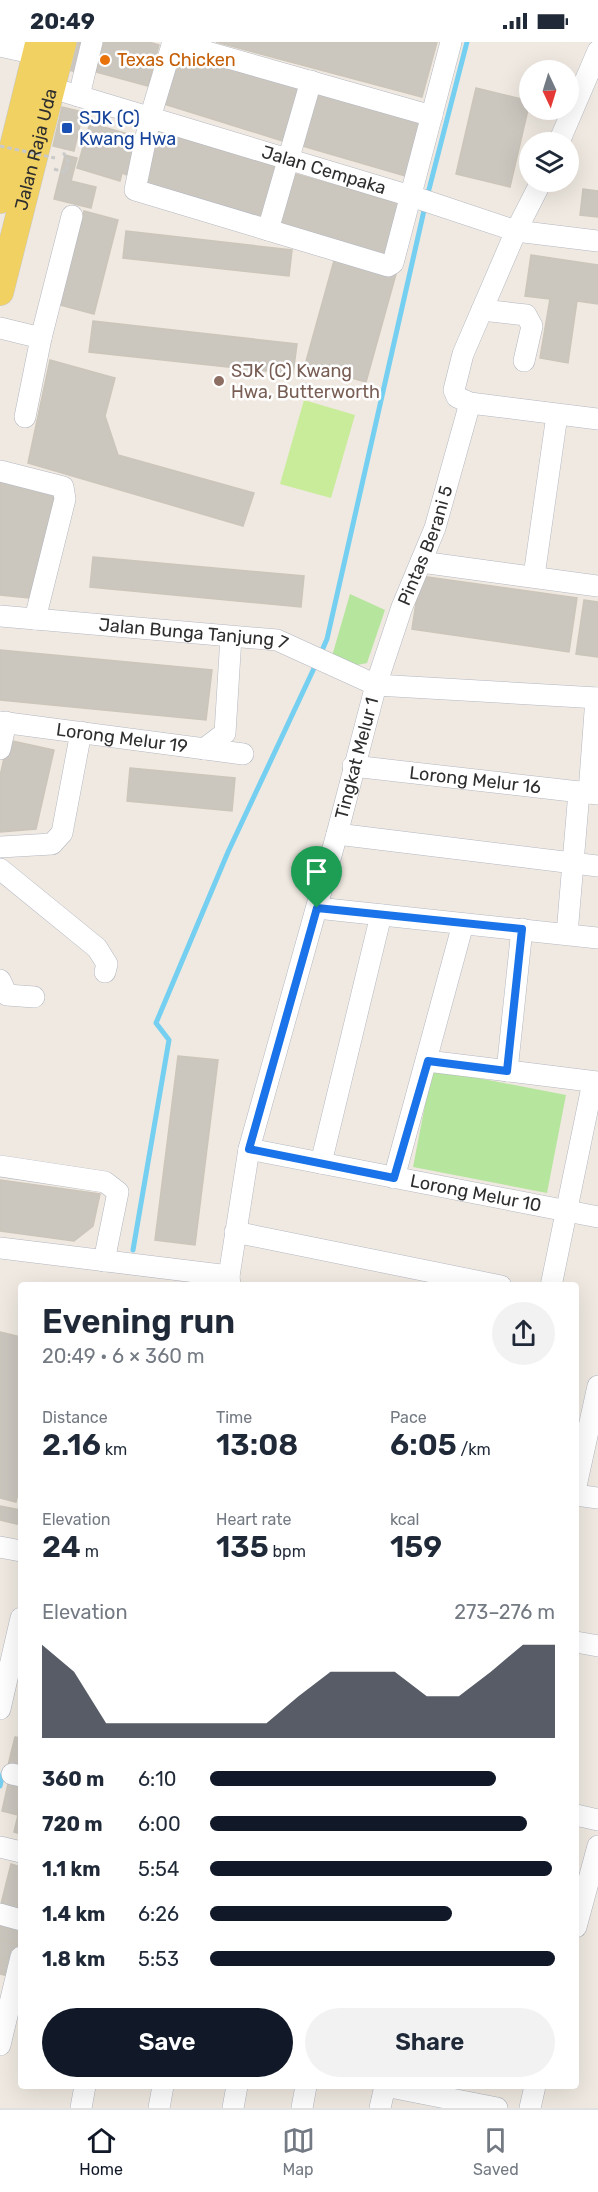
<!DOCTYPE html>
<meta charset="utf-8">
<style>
:root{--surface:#fff;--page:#f2f2f3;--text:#1f2937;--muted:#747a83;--line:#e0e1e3;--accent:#111827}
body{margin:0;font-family:Rubik,sans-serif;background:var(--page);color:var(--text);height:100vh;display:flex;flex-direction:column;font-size:22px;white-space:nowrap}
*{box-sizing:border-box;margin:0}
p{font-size:20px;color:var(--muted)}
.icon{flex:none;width:33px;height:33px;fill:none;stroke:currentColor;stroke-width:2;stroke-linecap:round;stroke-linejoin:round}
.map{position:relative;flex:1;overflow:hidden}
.drawer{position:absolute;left:18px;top:1240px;width:561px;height:807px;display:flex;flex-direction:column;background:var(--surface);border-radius:6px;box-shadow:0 6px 24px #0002}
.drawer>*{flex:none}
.needle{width:39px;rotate:176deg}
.buttons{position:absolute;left:519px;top:18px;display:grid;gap:12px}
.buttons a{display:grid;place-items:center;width:60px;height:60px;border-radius:50%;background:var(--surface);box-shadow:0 6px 24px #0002;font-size:30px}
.pin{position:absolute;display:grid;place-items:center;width:51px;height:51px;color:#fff;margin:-62px -26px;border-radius:50% 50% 50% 0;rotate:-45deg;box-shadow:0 0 6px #0007}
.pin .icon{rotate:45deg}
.round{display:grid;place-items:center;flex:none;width:63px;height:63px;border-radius:32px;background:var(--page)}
.overview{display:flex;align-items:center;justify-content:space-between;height:102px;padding:0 24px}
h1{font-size:33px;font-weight:600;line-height:45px}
.stats{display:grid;grid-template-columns:repeat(3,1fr);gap:9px;height:102px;padding:6px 24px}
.stats div{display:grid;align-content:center}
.stats b{font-size:30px;font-weight:600}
.stats small{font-size:16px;font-weight:400}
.stats p{font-size:16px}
.chart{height:168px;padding:12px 24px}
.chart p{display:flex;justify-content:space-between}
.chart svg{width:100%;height:108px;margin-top:6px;fill:var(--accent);opacity:.7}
.button{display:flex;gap:12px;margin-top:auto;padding:12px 24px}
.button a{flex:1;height:69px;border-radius:36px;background:var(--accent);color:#fff;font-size:24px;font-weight:600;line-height:69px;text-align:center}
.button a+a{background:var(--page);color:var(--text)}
ul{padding:0 24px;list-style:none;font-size:20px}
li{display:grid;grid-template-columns:96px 72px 1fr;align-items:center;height:45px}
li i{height:15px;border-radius:8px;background:var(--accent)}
.status{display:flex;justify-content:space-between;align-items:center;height:42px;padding:0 30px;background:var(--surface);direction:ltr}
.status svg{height:16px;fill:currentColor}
.menu{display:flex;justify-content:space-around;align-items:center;height:84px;border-top:2px solid var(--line);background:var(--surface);font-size:16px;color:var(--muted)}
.menu a{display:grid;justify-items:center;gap:3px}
.menu .on{color:var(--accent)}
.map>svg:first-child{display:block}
</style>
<div class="status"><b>20:49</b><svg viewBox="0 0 49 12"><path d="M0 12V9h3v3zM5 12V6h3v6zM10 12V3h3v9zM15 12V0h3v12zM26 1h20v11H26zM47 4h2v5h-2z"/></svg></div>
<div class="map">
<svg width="598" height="2066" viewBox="0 0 598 2066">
<rect width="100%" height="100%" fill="#efe9e1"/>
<path fill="#b6e59e" d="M350,552l35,16 -18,53 -10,2 -25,-9z
M432,1027l134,26 -19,98 -134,-26z"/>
<path fill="#c9ec9a" d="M304,358l51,15 -24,83 -51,-14z"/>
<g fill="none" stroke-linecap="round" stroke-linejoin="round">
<path stroke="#75cff0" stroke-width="5" d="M427,155l40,-155
M320,613l7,-16 98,-433
M133,1208l36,-210 -13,-17 72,-171 88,-188
M0,1744l3,-13"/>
</g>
<path fill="#cbc7bf" stroke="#cbc5ba" stroke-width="1.5" d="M71,0h16l-7,31 -15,-4z
M104,0h45l10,3 -11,41 -52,-14z
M216,0h221l-15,55z
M181,10l122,35 -17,55 -122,-38z
M314,44l109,31 -14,60 -110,-32z
M476,46l54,13 -20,86 -54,-13z
M62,65l21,5 -9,39 -21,-5z
M90,81l48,14 -11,38 -5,-2 -2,8 -43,-13z
M157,89l123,37 -15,54 -125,-35z
M65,113l12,3 -6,23 25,6 -5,21 -37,-9z
M292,131l109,31 -16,55 -108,-31z
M583,147l15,2v26l-18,-2z
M84,169l34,9 -24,94 -34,-9z
M126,189l166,19 -3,26 -166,-18z
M531,213l67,10v39l-21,-3 -9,62 -28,-5 10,-59 -25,-3z
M335,215l61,17 -30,108 -61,-17z
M93,279l204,23 -4,30 -204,-22z
M50,318l65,18 -10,38 13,39 136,38 -11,33 -215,-63z
M0,435l58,16 -29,105 -29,-3z
M93,515l211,19 -3,31 -211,-20z
M420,534l157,22 -8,54 -157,-23z
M584,558l14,2v55l-22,-3z
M0,608l212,20 -6,50 -206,-20z
M8,698l46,10 -18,79 -36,3v-56z
M130,726l105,10 -3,33 -105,-10z
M178,1014l40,4 -23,185 -40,-5z
M0,1138l100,14 -7,32 -19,15 -74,-10z
M0,1290l21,5v141l-5,24 -16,-4z
M0,1464l21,4v15l-21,-5z
M15,1695l6,1v18l-10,-3z
M11,1711l10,3v17l-14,-3z
M10,1733l11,3 -3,37 -16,-4z
M18,1773l3,1v18l-7,-2z
M11,1822l10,3v25l-5,20 -16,-4z
M0,1881l21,5v17l-21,-5z
M0,1898l21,5 -4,16 -17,-4z
M0,1915l17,4 -4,16 -13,-3z"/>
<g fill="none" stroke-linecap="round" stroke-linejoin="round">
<defs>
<g id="minor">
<path d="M172,0l260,74"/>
<path d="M173,0l-23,76 -15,72 253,76 5,-3 58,-221"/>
<path d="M0,4l36,8"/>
<path id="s1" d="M52,46l365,110 99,33 82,10"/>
<path d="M79,54l13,-54"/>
<path d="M559,100l39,-91"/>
<path d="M541,140l-25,49 -53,123 -9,36 3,7 13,6 128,16"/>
<path d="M268,188l43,-149"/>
<path d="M482,268l44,5 6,11 -8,35"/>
<path d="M0,286l41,10"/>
<path d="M25,375l16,-79 31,-122"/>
<path d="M0,429l63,16 2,12 -30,120"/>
<path d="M421,520l177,24"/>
<path d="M534,534l23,-161"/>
<path id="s2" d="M0,574l277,24 99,45 222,13"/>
<path id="s3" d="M0,680l243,32"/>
<path d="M0,707l6,-27"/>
<path d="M204,707l21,-16 6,-96"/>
<path id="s4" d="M353,724l245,28"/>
<path d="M589,751l7,-95"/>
<path d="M337,792l261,32"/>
<path d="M0,805l52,-3 10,-11 19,-101"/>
<path d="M0,827l97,79 10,16 -2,8"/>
<path d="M317,866l281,30"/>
<path d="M567,892l12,-142"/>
<path d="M0,938l7,15 27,2"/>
<path d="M427,1019l171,21"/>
<path d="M507,1029l15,-142"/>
<path id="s5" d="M249,1107l349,68"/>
<path d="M321,1121l60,-248"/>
<path d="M0,1124l105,16 13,10 -14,69"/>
<path d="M394,1136l69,-254"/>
<path d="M235,1190l266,54"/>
<path d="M0,1206l229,28"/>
<path id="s6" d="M230,1244l-1,-10 20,-127 88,-315 39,-149 26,-78 33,-79 35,-125"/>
<path d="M551,1244l42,-204"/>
<path d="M576,1444l22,-100"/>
<path d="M576,1453l22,3"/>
<path d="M0,1505l21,4"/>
<path d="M576,1600l22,4"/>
<path d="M0,1667l21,-91"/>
<path d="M12,1732l9,2"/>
<path d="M576,1773l22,5"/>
<path d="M0,1805l21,5"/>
<path d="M0,1872l21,6"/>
<path d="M576,1885l22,-81"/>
<path d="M0,2003l21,-88"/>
<path d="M385,2044l112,22"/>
<path d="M81,2066l4,-22"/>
<path d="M159,2066l4,-22"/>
<path d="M233,2066l4,-22"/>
<path d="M302,2066l4,-22"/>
<path d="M380,2066l5,-22"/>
<path d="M530,2066l5,-22"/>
</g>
<g id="major">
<path d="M0,158l39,-158"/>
<path id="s7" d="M0,250l63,-250"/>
</g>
</defs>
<use href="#minor" stroke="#b4b7c1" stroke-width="22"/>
<use href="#major" stroke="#c9c9c9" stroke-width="28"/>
<path stroke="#c9c9c9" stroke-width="3" stroke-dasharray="4.5 3" stroke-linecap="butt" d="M54,127l12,4 2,-13 -4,-6 1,-5"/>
<use href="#minor" stroke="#fff" stroke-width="21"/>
<use href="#major" stroke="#f2d163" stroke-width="27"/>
<path stroke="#c9c9c9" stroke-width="3" stroke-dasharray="4.5 3" stroke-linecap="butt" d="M0,104l55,12"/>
</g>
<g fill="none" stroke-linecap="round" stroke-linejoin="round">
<defs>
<path id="route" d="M317,866l205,21 -15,142 -79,-10 -34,117 -145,-29z"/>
</defs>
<use href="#route" stroke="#fff" stroke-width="12"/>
<use href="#route" stroke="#1a73e8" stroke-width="8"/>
</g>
<circle fill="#e8710a" stroke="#fff" stroke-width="2" cx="105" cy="18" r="6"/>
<rect fill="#1a4fb4" stroke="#fff" stroke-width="2" x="61" y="80" width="12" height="12" rx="3"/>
<circle fill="#8d6e63" stroke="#fff" stroke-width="2" cx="219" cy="339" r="6"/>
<g text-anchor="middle" stroke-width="5" stroke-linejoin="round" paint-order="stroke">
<g font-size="18" fill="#c56008" stroke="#fff" text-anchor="start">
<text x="117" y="24">Texas Chicken</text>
</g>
<g font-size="18" fill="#164399" stroke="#fff" text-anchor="start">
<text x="79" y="82">SJK (C)<tspan x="79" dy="21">Kwang Hwa</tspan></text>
</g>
<g font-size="18" fill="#2e2e2e" stroke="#fff">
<text dy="6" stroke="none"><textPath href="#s7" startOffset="147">Jalan Raja Uda</textPath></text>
<text dy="6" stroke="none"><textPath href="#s1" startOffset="284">Jalan Cempaka</textPath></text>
<text dy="6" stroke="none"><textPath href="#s6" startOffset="768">Pintas Berani 5</textPath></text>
<text dy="6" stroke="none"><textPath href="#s2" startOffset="194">Jalan Bunga Tanjung 7</textPath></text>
<text dy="6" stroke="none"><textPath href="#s3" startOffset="123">Lorong Melur 19</textPath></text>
<text dy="6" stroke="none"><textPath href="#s6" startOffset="544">Tingkat Melur 1</textPath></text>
<text dy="6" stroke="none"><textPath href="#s4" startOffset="123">Lorong Melur 16</textPath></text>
<text dy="6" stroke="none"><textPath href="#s5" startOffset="231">Lorong Melur 10</textPath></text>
</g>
<g font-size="18" fill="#785e54" stroke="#fff" text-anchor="start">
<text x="231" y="335">SJK (C) Kwang<tspan x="231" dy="21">Hwa, Butterworth</tspan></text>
</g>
</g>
</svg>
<div class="buttons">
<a><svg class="needle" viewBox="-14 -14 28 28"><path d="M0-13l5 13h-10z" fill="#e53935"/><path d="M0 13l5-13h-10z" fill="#747a83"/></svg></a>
<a><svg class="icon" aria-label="layers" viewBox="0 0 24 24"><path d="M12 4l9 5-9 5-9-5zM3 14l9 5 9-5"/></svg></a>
</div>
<div class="pin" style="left:317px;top:866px;background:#1e9e55"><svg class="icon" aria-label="arrive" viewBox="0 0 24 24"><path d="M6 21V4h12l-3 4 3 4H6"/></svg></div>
<section class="drawer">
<div class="overview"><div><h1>Evening run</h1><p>20:49 · 6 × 360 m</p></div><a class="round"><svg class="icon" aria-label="share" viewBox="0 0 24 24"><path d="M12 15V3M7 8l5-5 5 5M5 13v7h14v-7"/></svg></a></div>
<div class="stats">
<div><p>Distance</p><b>2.16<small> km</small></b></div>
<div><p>Time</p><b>13:08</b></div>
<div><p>Pace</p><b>6:05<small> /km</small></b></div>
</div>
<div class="stats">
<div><p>Elevation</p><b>24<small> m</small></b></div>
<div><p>Heart rate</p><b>135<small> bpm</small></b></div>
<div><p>kcal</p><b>159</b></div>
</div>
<div class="chart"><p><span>Elevation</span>273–276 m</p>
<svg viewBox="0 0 160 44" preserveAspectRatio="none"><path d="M0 44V6L10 17L20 38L30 38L40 38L50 38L60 38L70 38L80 27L90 17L100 17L110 17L120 27L130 27L140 17L150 6L160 6V44z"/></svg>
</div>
<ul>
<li><b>360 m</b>6:10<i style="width:83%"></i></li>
<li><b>720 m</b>6:00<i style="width:92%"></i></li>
<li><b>1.1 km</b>5:54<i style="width:99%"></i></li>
<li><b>1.4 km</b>6:26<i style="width:70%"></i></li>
<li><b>1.8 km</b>5:53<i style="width:100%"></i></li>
</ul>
<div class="button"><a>Save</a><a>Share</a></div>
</section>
</div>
<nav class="menu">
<a class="on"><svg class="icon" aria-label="home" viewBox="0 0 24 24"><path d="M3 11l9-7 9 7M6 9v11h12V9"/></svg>Home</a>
<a><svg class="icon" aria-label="map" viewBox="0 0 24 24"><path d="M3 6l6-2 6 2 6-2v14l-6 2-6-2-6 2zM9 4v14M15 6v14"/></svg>Map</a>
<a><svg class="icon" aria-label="saved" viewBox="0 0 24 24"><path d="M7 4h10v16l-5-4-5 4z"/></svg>Saved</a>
</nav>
